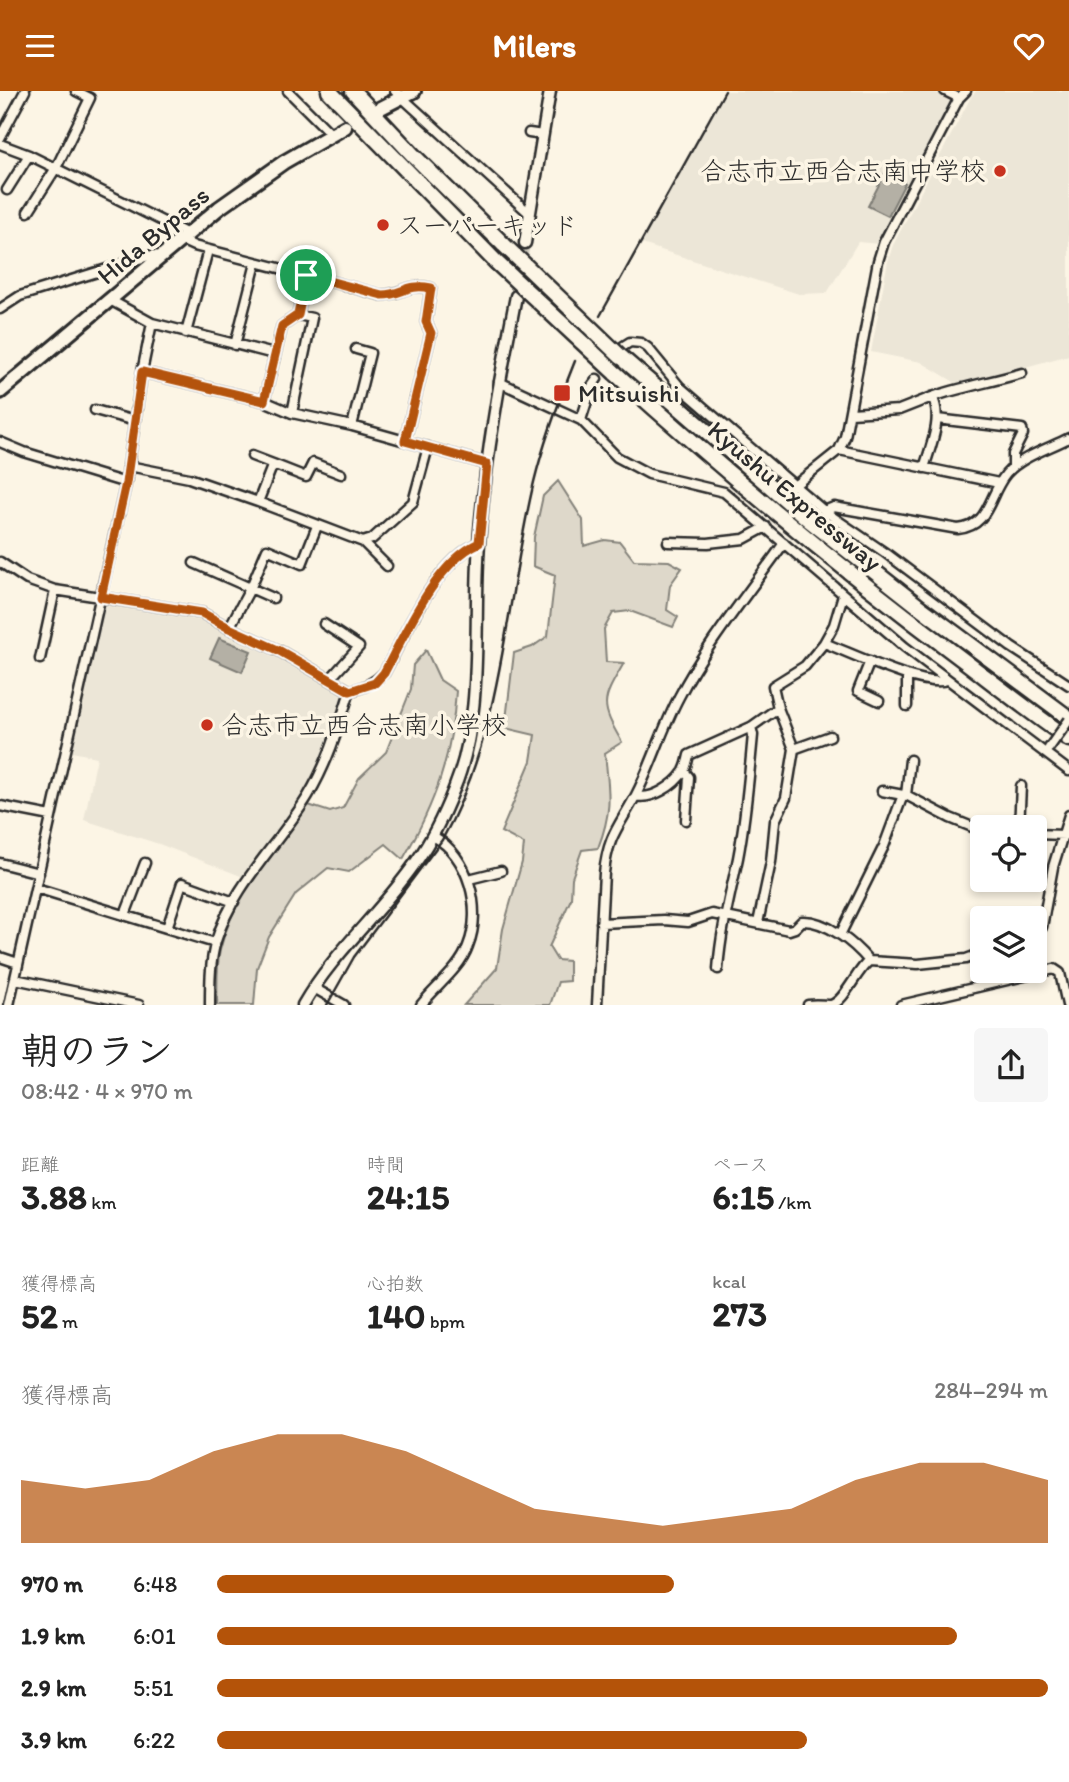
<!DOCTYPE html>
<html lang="ja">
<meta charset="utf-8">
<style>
:root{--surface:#fff;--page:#f6f6f6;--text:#222;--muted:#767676;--accent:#b45309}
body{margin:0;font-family:Itim,"Klee One",sans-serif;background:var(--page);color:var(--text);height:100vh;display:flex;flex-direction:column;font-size:26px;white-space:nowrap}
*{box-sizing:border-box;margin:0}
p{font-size:23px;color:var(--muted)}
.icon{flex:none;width:38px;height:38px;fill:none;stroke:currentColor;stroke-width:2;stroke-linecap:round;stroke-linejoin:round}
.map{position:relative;height:914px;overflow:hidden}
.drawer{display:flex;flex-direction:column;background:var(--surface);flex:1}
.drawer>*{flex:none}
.fabs{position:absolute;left:970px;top:724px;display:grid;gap:14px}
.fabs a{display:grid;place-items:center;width:77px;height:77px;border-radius:7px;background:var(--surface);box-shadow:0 4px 10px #0003;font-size:35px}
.pin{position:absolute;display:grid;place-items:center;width:60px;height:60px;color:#fff;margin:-30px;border:4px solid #fff;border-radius:50%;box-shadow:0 2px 7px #0007}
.round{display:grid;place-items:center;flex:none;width:74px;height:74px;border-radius:7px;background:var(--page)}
.summary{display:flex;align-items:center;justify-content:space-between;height:119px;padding:0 21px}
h1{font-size:38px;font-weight:700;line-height:52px}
.stats{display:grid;grid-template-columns:repeat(3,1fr);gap:10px;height:119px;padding:7px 21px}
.stats div{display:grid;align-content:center}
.stats b{font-size:35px;font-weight:700}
.stats small{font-size:19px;font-weight:400}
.stats p{font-size:19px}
.chart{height:196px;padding:14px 21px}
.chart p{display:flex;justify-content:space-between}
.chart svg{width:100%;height:126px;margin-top:7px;fill:var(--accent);opacity:.7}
ul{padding:0 21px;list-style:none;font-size:23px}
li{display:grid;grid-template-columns:112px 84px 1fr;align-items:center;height:52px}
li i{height:18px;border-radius:9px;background:var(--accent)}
header{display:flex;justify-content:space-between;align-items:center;height:91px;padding:0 21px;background:var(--accent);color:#fff;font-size:32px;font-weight:700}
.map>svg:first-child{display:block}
</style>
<header><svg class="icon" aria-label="menu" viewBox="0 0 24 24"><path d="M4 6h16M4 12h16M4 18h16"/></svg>Milers<svg class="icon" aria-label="heart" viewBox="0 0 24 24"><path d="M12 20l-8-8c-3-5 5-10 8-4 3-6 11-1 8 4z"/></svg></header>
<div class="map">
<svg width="1069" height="914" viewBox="0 0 1069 914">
<rect width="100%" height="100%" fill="#fcf5e5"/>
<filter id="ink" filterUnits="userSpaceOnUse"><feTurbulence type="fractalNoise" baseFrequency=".0143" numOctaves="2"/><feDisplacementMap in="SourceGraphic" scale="14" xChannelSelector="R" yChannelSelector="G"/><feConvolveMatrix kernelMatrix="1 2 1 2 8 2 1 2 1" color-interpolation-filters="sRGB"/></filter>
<g filter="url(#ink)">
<path fill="#ece6d7" d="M727,0h206l20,9 -74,144 -21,-2 -31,51 -28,1 -160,-51z
M976,0h93v264l-88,24 -25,4 -35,-21 -50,-10 17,-91 5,-16 78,-148z
M105,513l97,14 26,16 47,21 67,37 2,9 -16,47 -23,49 -37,46 -22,35 -87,-34 -75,-24 13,-63 -25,-5z"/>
<path fill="#ded8ca" stroke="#84827a" stroke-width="2" d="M558,390l25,39 1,26 21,-6 15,2 14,18 35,1 13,7 -12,17 -3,25 11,7 -5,10 -43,-16 -17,2 -9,16 2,33 18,1c-22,38 -25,40 -2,79l-17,11c4,40 8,56 -7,95l-16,2 -10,28 -1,21 -22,48 8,13 12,1v20l-11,1 -8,23h-86l33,-37 6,-39 19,-67 2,-18 -23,-12 30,-71 4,-26 -30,-7 9,-75 18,-6 16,-11 7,-61 -22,-9 1,-29 9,-41z
M426,559l14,30 16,11c-4,65 -20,111 -53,168l-17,-15 -37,28 -21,-4 -32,26 -27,43 -12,31 -3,37h-37c1,-17 -1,-38 3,-55 13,-54 54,-101 85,-146l25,8 13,-4 16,-30 27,-26 25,-63 2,-24z"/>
<path fill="#b4b0a5" stroke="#7d7b74" stroke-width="2" d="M885,82l20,10 -17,33 -20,-10z
M219,547l32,13 -9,21 -32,-14z"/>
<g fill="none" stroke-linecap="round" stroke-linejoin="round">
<path stroke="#d2cdc0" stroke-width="10" stroke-dasharray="10 5" stroke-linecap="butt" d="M518,194l7,-42"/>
<defs>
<path id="minor" d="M288,0l43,43
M395,0l134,122
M945,0l14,7
M529,42l14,2
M0,47l25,-47
M0,53l29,11 159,79
M7,99l22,-35
M28,121l28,-44 34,-70 -14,-7
M181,149l13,6 112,29 -8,40 -16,11 -18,75 28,12 60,13 135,38
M306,184l75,20c22,0 25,-12 50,-7l-5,34 5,11 -26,108
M0,218l20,-13 132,-41 10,1
M152,232l122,31
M186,242l22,-83
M235,254l21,-82
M622,256l8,-5 11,1 7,5 32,39 144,124 63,43 124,93 58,38
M142,281l122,29
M499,291l82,38 36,37 32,17 75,18 181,155 164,124
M932,306c29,-10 60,-15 90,-24
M95,319l40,11
M292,322l20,-95 -14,-3
M851,322l48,-3 33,-13c12,20 -2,51 -8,71
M937,328l85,10 1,5 -10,20v13
M581,329l11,-34 5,-7
M352,335l18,-73 -14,-4
M0,351l24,10 102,31
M839,359l160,33
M252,365l21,8
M129,375l60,12 69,24 105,40 9,-3 41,-37 15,-55
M794,395l45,-36 6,-13 33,-176 6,-19 75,-144 7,-7
M258,411l15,-38 33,13 7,-14 28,11
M824,420l10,-4 124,22c32,-3 30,-33 48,-55 14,-17 44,-26 63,-36
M363,451l24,24
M668,451l40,1 36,-4 22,-12
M0,471l27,18 28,10
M194,472l79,35
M843,504l-9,30 -10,18c25,9 101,46 123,37
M324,533l35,23 -29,32
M229,537l22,-41 16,-38 35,15 15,-38
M40,568l15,-69 147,23 27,15 49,22 72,41c15,-4 24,-8 34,-18 22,-40 52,-112 95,-130
M870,570l-12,30 21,10
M907,615v-30
M794,658l36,-13
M684,680l5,6 -3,43
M903,704h3l4,-35
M906,704l44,23 32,13
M636,705c16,4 38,-10 48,-25 2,-4 4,-11 5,-16l62,-28 27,-19
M0,715l51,10
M1019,737l2,-42
M1034,743l31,1
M0,772l39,10
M469,788l32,-8
M36,797l179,55
M125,824l20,-52
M601,832l63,-3 24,2 24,-8 77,16 6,-2 7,-7c24,-1 52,22 67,40
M758,832l13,-61 4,-41 11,-23 8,-49 -16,-41 -5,-22 32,-20 19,-23
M167,837l15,-45 52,19
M1034,842l8,-6 11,-60 16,-52
M840,844l44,-89 19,-51 -21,-4
M0,866l18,6
M718,878c3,-39 12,-73 20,-111 8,-41 11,-82 15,-123l-2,-8
M15,888l124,26
M314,897l30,17
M9,914l117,-522 16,-111 10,-49 -42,-23
M210,914c0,-21 0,-44 6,-64 17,-56 63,-97 92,-145 20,-33 31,-70 42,-105
M421,914c15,-19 39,-36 47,-59 15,-37 1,-90 -35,-110
M597,914l7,-132c4,-38 15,-46 32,-78 16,-31 26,-66 43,-98 26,-51 71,-106 105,-154
M808,914c7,-1 16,0 23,0 14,-4 25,-34 38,-44l49,3 48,-5 16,-6
M901,914l153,-36 6,4 7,32"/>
<path id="tertiary" d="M525,152l25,-152
M303,914c31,-54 80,-94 115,-146 15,-21 26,-45 36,-70 31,-75 19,-167 25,-246 6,-83 21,-165 37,-247"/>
<path id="trunk" d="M379,18l35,-18
M0,301l219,-184 65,-46 61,-35"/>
<path id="motorway" d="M329,0l167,171
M353,0l60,64 91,90
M621,266l188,163 108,85 152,113
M615,282c113,102 230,199 352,290 34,26 67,52 102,76"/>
</defs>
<use href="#minor" stroke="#2b2b2b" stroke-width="13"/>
<use href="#tertiary" stroke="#2b2b2b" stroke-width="15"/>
<use href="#trunk" stroke="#2b2b2b" stroke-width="18"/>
<use href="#motorway" stroke="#2b2b2b" stroke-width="19"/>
<use href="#minor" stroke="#fcf5e5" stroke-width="8"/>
<use href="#tertiary" stroke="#fcf5e5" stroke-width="10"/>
<use href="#trunk" stroke="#fcf5e5" stroke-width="12"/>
<use href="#motorway" stroke="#fcf5e5" stroke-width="14"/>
<path stroke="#2b2b2b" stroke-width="2.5" d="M600,225l125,-225
M327,914l27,-48 88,-117c62,-110 63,-238 92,-358 10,-41 25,-81 41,-121"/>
<defs>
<path id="minor-bridge" d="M1049,657l20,-28"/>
<path id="motorway-bridge" d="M504,154l117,112
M496,171l119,111"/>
</defs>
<use href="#minor-bridge" stroke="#2b2b2b" stroke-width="13" stroke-linecap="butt"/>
<use href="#motorway-bridge" stroke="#2b2b2b" stroke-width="19" stroke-linecap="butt"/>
<use href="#minor-bridge" stroke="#fcf5e5" stroke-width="8"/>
<use href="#motorway-bridge" stroke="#fcf5e5" stroke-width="14"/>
</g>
</g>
<g fill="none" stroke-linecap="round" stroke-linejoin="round" filter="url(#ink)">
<defs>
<path id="route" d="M306,184l76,20c21,0 24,-12 49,-7l-5,34 5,11 -26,108 82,23 -8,79c-43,19 -73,89 -95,130l-9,10 -25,8 -72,-41 -49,-22 -27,-15 -101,-16 25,-114 16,-111 122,29 18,-75 16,-11z"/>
</defs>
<use href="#route" stroke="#fff" stroke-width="14"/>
<use href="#route" stroke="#b45309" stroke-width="9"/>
</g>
<g fill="#c8321e" stroke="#fcf5e5" stroke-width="2.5">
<circle cx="1000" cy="80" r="7"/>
<circle cx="383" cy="134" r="7"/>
<rect x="553" y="293" width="18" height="18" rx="3.5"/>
<circle cx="207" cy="634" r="7"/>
</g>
<g text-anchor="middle" stroke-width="7" stroke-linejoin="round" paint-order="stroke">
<g font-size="26" fill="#2b2b2b" stroke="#fcf5e5" text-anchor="start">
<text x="986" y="89" text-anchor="end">合志市立西合志南中学校</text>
<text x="397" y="143">スーパーキッド</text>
<text x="578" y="311">Mitsuishi</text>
<text x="221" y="643">合志市立西合志南小学校</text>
</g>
<g font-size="26" fill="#2b2b2b" stroke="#fcf5e5">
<text transform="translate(153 144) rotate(-40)" y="9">Hida Bypass</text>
<text transform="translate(795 405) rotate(40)" y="9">Kyushu Expressway</text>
</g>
</g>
</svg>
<div class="fabs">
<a><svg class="icon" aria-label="locate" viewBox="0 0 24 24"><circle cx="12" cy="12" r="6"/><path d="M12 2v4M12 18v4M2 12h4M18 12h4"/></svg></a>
<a><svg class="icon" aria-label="layers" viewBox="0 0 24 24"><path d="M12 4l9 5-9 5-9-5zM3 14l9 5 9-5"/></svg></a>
</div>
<div class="pin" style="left:306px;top:184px;background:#1e9e55"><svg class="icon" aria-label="arrive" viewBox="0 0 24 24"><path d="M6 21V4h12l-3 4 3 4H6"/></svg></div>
</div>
<section class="drawer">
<div class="summary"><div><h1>朝のラン</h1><p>08:42 · 4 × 970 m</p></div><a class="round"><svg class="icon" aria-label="share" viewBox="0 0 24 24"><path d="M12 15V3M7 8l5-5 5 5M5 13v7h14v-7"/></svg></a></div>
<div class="stats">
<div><p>距離</p><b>3.88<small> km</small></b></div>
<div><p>時間</p><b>24:15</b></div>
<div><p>ペース</p><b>6:15<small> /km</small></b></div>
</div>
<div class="stats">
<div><p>獲得標高</p><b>52<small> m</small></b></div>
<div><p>心拍数</p><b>140<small> bpm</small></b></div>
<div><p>kcal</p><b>273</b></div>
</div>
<div class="chart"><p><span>獲得標高</span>284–294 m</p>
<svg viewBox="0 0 160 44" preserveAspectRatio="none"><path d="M0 44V22L10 25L20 22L30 12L40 6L50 6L60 12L70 22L80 32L90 35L100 38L110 35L120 32L130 22L140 16L150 16L160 22V44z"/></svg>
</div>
<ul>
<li><b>970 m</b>6:48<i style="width:55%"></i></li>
<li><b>1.9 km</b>6:01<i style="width:89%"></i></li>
<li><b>2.9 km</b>5:51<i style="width:100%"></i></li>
<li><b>3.9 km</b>6:22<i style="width:71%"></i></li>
</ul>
</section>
